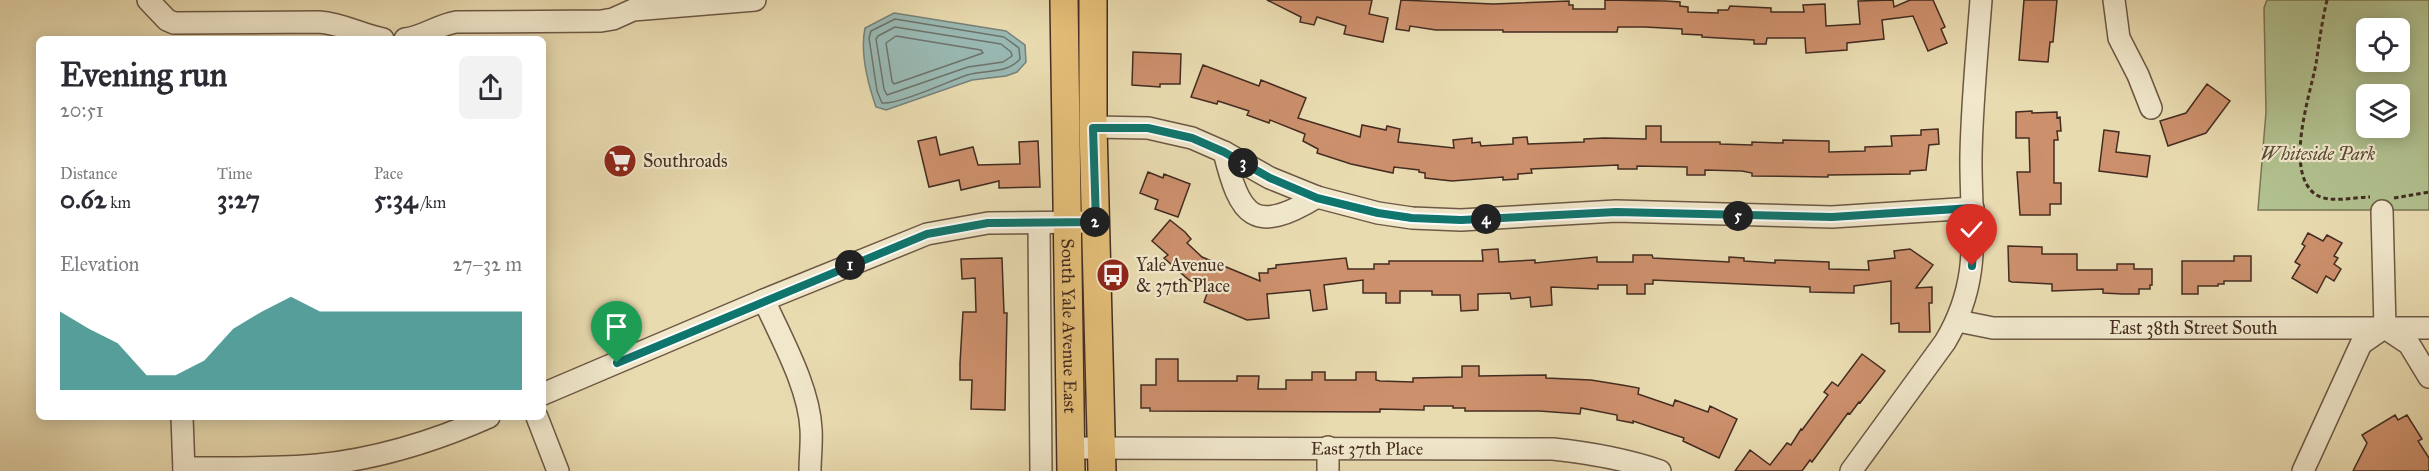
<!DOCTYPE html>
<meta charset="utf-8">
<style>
:root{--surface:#fff;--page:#f2f2f3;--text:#2b2b33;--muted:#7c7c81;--accent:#0f766e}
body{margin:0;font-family:"IM FELL Great Primer",serif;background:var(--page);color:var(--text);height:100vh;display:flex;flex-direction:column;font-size:22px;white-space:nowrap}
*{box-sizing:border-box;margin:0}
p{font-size:20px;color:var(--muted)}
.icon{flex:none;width:33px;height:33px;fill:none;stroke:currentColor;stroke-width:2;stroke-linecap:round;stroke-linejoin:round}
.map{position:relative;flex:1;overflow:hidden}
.sheet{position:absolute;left:36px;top:36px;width:510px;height:384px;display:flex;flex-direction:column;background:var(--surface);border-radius:9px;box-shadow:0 3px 15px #0003}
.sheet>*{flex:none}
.tools{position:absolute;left:2356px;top:18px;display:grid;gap:12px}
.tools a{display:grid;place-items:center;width:54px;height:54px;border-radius:9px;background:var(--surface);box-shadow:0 3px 15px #0003;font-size:30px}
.pin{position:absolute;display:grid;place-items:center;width:51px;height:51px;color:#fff;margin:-62px -26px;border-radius:50% 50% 50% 0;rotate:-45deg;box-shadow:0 0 6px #0007}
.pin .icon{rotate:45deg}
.km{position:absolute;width:30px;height:30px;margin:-15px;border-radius:50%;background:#222;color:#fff;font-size:16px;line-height:30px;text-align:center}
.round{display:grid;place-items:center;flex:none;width:63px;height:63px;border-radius:9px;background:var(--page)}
.headline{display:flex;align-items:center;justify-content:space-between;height:102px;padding:0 24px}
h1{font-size:33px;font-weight:700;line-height:45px}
.figures{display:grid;grid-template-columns:repeat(3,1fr);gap:9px;height:102px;padding:6px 24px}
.figures div{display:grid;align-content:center}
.figures b{font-size:26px;font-weight:700}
.figures small{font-size:16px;font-weight:400}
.figures p{font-size:16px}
.chart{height:168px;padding:12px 24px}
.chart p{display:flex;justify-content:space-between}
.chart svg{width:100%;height:108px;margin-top:6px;fill:var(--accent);opacity:.7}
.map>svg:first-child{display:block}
</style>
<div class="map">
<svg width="2429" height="471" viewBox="0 0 2429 471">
<rect width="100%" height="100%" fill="#e9dbb0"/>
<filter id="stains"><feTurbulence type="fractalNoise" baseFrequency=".00333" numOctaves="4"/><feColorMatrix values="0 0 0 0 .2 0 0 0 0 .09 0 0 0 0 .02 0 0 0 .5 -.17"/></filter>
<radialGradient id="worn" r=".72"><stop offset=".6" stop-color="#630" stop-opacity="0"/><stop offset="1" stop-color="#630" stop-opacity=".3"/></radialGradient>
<path fill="#b1c18f" stroke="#7a7658" stroke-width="1.5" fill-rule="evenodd" d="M2267,0h162v210h-171l8,-98 -2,-104zM2367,28h33v34h-33zM2367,94h33v34h-33z"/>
<path fill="#99b9b3" stroke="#778179" stroke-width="1.5" d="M894,13l112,18 19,14 1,17 -9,10 -11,4 -34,4 -86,30 -10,-3c-8,-23 -16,-55 -11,-79z"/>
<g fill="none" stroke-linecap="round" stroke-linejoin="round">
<path stroke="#6e726a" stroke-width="1.5" d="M895,19l109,18 15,11 1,11c-14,16 -35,10 -53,16 -18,6 -69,30 -85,28l-5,-12 -8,-53 2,-7z
M895,27l106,17 10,8 1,4 -9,6 -35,5 -81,28 -3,-6 -8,-50 2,-3z
M896,36l85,14 2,3 -89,31 -2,-3 -6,-38z"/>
</g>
<path fill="#cc906c" stroke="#442c21" stroke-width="1.5" d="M1267,0h105l-3,14 19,4 -5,24 -39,-8 2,-8 -29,-9 -3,8 -14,-3 1,-5z
M1401,0l92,4 76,-3v4h4v4h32v-9l61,1 14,1v4l8,1v5l30,1v-3h10l2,-4 41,2v4h33l-1,-7 22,-1 1,22 34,-2 -2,-23 35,-1 1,7 16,-7h23l12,27 -4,2 6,14 -19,8 -15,-35 -31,4 2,19 -37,4v7l-41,3 -1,-15h-38l-1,6h-12v-4l-52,-3v-2l-20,-1v-5l-37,-2h-27l-1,5h-114v-2h-67l-26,-4 -1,5 -13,-2z
M2024,0h33l-4,42h-3l-2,20 -29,-2z
M1133,52l48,2 -1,30h-20v3l-28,-2z
M1203,65l56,21 2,-6 45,18 -8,20 62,19 2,-12 24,5 1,-4 13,3 -2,13 56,6 -1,-8 19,-2v5l8,-1 1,4 32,-2v-6l14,-1 1,7 56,-2v-3l20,-1 42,1v-13h15v16h59v2l32,1v-3l31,1v-3l46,1v11l36,-1v-4l27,-1 -1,-10 30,-1v-5l17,-1 1,15 -10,1 -3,25 -16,1v3l-82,1v2l-76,-1v-3l-10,-2 -37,-1v5h-18v-8l-50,-1v3h-19v-4l-87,4 1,4 -14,1v5l-15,1v-3l-51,4 -27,-3v-5l-6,-1v-2l-25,-3 -1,6 -42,-9 -34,-11 1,-4 -15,-8 2,-7 -35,-14 -1,3 -22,-8 2,-4 -31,-10 -1,3 -26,-7z
M2207,84l23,17 -24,32 -38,13 -8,-25 26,-8z
M2032,111v2l25,-1v6l3,-1 1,14h-4l1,9h-4v43h7v21h-11v11h-30l-3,-43h13l-1,-34h-13v-26z
M2104,130l15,2 -3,20 34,4 -3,21 -48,-6z
M936,137l4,18 33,-8 5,18 42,-1 -1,-22 19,-1 2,46 -41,1v-7l-38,9 -2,-10 -30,7 -11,-46z
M1148,172l15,6 1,-4 26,10 -12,33 -23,-8 3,-9 -18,-7z
M1170,220l15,12 6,7 -4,4 15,14 58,24 -1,-8h9v-4l8,-1v-3l70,-7 2,11h26v-5h15v-3h94l-1,-11 16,-1 1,13 36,-2v3l62,-6v5h36v-7h19l1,3 76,4v-5l15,1v3l31,2v-3l54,2v7l40,1 -1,-9 27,-3 -1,-7 16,-2 23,16 -17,23 16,-1v16h-3l1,29h-31v-9l-8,1v-43l-37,5v7l-44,-1v-5l-157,-7v4h-8v10h-18v-9h-29v4l-47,-2 1,18 -21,2 -1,-10 -19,2 -1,-6 -32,1v16l-17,1 -1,-16h-28v-4h-32v12h-14v-10h-23v-13l-39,5 3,24 -14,2 -3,-21 -43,4 2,24 -22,2 -43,-18 5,-14 -20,-8 -25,-22 4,-3 -16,-14z
M2308,233l15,8 4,-6 15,8 -8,13 4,2 -4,6 7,5 -7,12 -8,-5 -9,17 -25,-15 8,-13 -5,-3 10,-16 -3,-2z
M2008,246l34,1v7h35v16h40v-6h17v5h18v16h-2v4h-11v5h-16l-20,-1v-4l-51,2v-7l-40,-2 -3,-1z
M2234,256h17v25h-27v3h-6v2h-20v8h-16v-33h52z
M1002,258l2,55h3l-2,97 -34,-1 1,-29h-12v-17l3,-51h13l-1,-34 -13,1 -1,-20z
M1862,354l23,17 -25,32 -1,-1 -9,12 -2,-1 -36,49 -2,-2 -8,11h-67l15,-21 20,15 17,-22 4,2 10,-16 1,1 26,-35 -4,-3 8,-10 6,4z
M1156,359h22v22h59v-5h22l-1,13h28v-9h26v-8h13v8h31v-8h20v8l4,1 33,1v-4l49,-1v-11h17v10l67,-1v3l45,2 31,5 17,3 -1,6 35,12 2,-6 33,12 2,-6 27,13 -18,39 -36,-17 1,-3 -51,-17v2l-16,-3v-5l-36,-7 -1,6 -41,-3h-74v-3h-12v-2h-29v4l-44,-1v3l-230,-1v-3h-9v-23h15z
M2395,415l3,5 9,-5 15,24 -4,2 11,17v13h-76l14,-28 -5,-8z"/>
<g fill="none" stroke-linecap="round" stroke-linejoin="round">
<defs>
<g id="minor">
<path d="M148,0l19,20 7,3 145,-1c25,2 40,12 64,17"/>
<path d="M2114,0l5,38 19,37 13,33"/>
<path d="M405,39c18,-2 33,-14 51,-17l145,-1 12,-2 20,-9 122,-10"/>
<path d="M1093,127l55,1 44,10 32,14 46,26 47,19 61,16 34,5 49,2 155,-9 216,6 141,-9"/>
<path d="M1224,152c16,64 29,84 93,45"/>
<path d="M2382,211l3,117"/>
<path d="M1039,224l2,247"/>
<path d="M764,300c17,38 45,87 47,129 1,14 -1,28 -1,42"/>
<path id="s1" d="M1958,321l35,7h436"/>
<path d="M2385,328l24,16 20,33"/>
<path d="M543,394l221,-94 163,-66 61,-11 108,-1"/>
<path d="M182,417l2,54"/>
<path d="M537,417l21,54"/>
<path d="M1328,447v24"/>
<path id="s2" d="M1071,448l482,1c38,4 72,10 107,22"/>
<path d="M184,468c44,0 89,1 133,-3 60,-6 118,-24 172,-48"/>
<path d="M1851,471l94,-129c39,-65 25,-117 26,-187 1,-52 6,-103 10,-155"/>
<path d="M2303,471l58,-127 23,-16"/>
</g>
<g id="major">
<path id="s3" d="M1064,0l7,471"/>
<path d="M1093,0v127l9,344"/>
</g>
</defs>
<use href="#minor" stroke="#6d5845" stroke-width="24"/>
<use href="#major" stroke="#442c21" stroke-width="30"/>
<path stroke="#442c21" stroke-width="3" stroke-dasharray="4.5 3" stroke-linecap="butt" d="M2327,0c-5,21 -8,43 -11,64 -6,31 -32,107 -1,130 14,10 39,3 55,3
M2394,198l35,-6"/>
<use href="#minor" stroke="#f1e8cc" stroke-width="21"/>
<use href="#major" stroke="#e4be78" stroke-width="27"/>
</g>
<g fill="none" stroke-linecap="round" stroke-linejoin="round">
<defs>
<path id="route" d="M617,363l310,-129 61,-11 108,-1 -3,-94h55l44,10 32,14 46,26 47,20 61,15 34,5 49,2 155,-8 216,5 140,-9 2,29 -2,29"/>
</defs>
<use href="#route" stroke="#fff" stroke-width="12"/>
<use href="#route" stroke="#0f766e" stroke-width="8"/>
</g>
<defs>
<symbol id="supermarket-disc" viewBox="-11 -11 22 22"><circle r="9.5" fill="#8f2418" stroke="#f1e8cc"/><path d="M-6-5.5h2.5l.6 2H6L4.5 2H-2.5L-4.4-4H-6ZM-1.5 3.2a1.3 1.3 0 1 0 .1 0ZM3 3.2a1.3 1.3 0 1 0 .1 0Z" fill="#fff"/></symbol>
<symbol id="bus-disc" viewBox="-11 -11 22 22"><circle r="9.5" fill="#8f2418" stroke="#f1e8cc"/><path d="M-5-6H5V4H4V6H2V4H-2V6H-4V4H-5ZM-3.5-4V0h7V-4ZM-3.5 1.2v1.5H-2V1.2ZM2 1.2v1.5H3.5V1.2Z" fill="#fff"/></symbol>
</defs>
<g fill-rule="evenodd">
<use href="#supermarket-disc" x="601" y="142" width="38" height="38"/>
<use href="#bus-disc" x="1094" y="256" width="38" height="38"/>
</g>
<g text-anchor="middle" stroke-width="4.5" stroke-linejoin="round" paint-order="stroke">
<g font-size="18" font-style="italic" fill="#5a4a37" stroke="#f1e8cc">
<text x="2318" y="160">Whiteside Park</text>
</g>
<g font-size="18" fill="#442c21" stroke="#f1e8cc" text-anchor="start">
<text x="643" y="167">Southroads</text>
<text x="1136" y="271">Yale Avenue<tspan x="1136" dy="21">&amp; 37th Place</tspan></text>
</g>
<g font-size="18" fill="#442c21" stroke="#f1e8cc">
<text dy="6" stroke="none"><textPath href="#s3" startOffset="326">South Yale Avenue East</textPath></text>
<text dy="6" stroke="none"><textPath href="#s1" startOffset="236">East 38th Street South</textPath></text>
<text dy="6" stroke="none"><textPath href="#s2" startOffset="296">East 37th Place</textPath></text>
</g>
</g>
<rect width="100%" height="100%" filter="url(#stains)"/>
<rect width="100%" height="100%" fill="url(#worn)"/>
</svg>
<div class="tools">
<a><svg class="icon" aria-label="locate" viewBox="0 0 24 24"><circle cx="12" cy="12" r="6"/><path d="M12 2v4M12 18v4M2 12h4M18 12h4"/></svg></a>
<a><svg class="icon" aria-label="layers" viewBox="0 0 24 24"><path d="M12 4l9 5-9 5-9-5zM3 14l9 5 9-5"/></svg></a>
</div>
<div class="pin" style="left:617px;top:363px;background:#1e9e55"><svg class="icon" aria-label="arrive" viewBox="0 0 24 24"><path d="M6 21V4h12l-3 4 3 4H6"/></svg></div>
<div class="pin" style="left:1972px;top:266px;background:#d93025"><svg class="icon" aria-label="check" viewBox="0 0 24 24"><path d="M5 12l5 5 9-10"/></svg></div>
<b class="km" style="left:850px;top:265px">1</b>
<b class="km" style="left:1095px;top:222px">2</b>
<b class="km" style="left:1243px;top:163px">3</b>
<b class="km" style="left:1486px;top:219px">4</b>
<b class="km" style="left:1738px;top:216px">5</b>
<section class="sheet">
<div class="headline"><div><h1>Evening run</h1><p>20:51</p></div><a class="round"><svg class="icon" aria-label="share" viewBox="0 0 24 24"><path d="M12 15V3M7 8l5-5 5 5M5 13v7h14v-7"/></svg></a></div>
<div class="figures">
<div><p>Distance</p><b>0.62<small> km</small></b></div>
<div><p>Time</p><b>3:27</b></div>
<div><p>Pace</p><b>5:34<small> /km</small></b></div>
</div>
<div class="chart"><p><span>Elevation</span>27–32 m</p>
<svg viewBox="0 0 160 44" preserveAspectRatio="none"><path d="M0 44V12L10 19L20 25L30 38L40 38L50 32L60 19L70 12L80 6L90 12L100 12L110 12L120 12L130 12L140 12L150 12L160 12V44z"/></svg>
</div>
</section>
</div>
